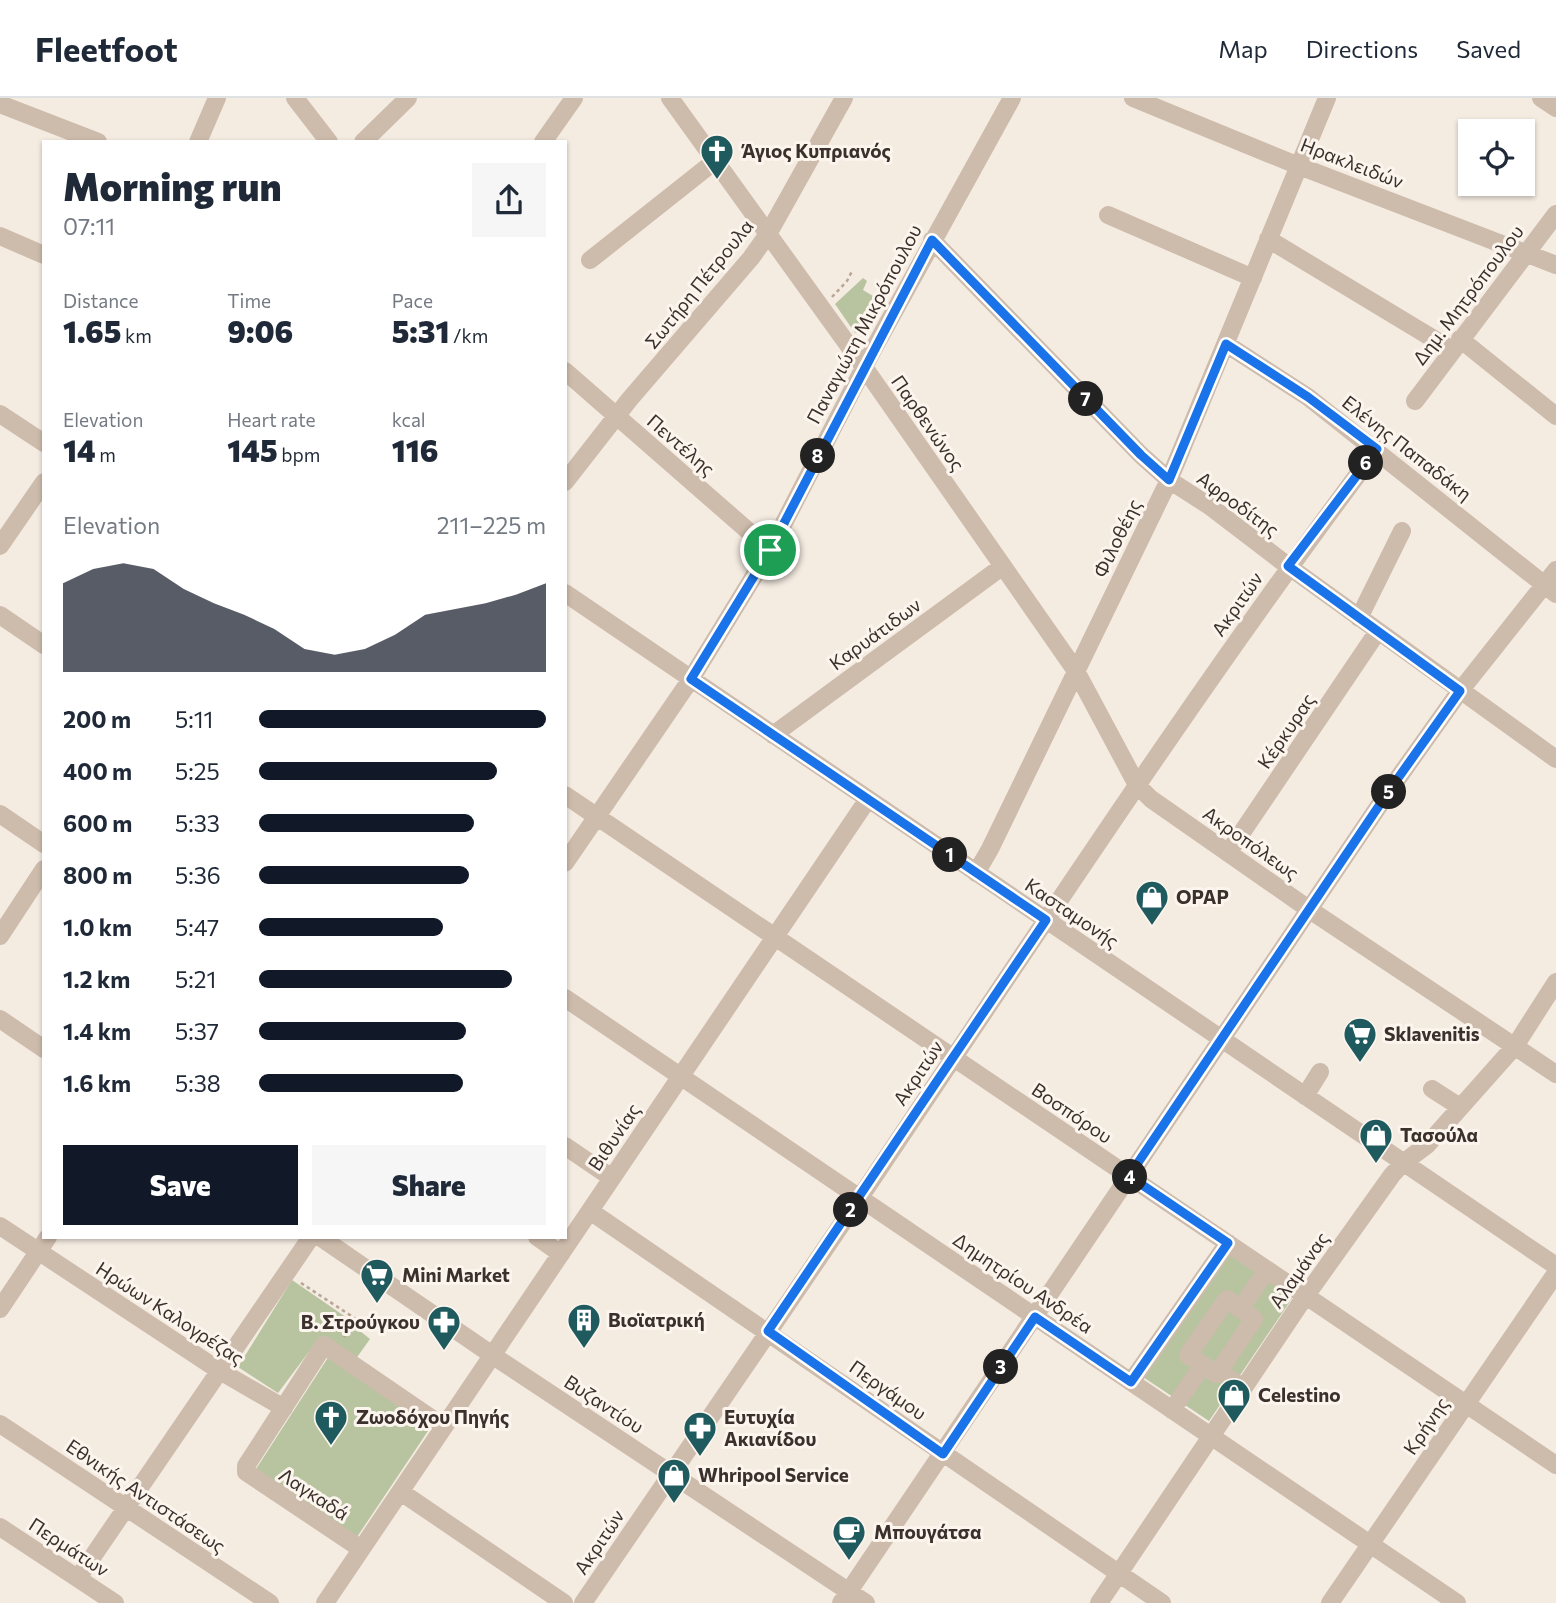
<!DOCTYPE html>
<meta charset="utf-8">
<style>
:root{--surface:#fff;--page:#f6f6f7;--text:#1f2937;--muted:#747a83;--line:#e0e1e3;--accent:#111827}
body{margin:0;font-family:Commissioner,sans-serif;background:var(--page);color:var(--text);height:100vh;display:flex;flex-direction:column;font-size:26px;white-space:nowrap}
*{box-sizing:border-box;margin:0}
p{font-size:23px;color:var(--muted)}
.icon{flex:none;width:38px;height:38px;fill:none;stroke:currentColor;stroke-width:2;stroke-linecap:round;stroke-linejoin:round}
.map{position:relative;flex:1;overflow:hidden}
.side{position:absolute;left:42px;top:42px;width:525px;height:1099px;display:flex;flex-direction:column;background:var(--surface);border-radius:0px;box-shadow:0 2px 5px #0004}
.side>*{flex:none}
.fabs{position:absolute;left:1458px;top:21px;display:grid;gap:14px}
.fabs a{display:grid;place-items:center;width:77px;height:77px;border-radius:0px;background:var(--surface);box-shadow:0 2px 5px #0004;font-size:35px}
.pin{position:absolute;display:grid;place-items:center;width:60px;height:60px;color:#fff;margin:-30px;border:4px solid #fff;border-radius:50%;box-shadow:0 2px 7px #0007}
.km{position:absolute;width:35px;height:35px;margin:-18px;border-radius:50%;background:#222;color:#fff;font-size:19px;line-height:35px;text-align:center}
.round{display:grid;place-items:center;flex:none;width:74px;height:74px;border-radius:0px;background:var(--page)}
.overview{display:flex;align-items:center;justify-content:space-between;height:119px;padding:0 21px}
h1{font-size:38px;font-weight:800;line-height:52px}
.stats{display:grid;grid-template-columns:repeat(3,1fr);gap:10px;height:119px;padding:7px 21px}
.stats div{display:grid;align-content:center}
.stats b{font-size:30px;font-weight:800}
.stats small{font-size:19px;font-weight:400}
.stats p{font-size:19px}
.chart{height:196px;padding:14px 21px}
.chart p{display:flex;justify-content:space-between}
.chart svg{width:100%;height:126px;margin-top:7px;fill:var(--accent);opacity:.7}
.cta{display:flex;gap:14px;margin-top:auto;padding:14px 21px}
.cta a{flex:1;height:80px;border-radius:0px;background:var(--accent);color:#fff;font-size:28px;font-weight:800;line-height:80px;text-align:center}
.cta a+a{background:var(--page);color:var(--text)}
ul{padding:0 21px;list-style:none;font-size:23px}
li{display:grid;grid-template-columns:112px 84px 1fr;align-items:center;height:52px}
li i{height:18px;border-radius:9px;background:var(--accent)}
header{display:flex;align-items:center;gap:42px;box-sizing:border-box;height:98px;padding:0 35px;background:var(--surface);border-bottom:2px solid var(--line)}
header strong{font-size:33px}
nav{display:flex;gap:38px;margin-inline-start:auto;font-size:24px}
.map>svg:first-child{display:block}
</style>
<header>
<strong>Fleetfoot</strong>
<nav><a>Map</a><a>Directions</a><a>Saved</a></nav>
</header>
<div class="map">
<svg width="1556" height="1505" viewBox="0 0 1556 1505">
<rect width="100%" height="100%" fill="#f4ebe1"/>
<path fill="#b8c4a0" d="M863,180l4,3 -4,9 10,6v3l11,5 -15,28 -14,1 -20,-29z
M1227,1155l66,44 -84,124 -66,-44z
M292,1182l64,44 -1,3 15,12 -15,21 -35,-23 -42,56 -40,-26z
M329,1258l103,69 -75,112 -101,-68z"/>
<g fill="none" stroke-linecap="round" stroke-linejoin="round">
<path stroke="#b9a596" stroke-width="2.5" stroke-dasharray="3.5 3.5" stroke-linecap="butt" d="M832,199l15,-16 5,-10
M301,1185l55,36 -13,19"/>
<path stroke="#cdbbac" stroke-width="18" d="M295,0l34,44
M670,0l194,269 212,304 61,114 14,14 159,111 246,164
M1133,0l166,68 257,99
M1541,0l15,10
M0,6l98,38
M198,44l19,-44
M363,44l45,-44
M543,44l31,-44
M1108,117l145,63
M0,138l44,19
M1268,141l184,111
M932,142l209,215 28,25 42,27 77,59 268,193
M590,162l125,-99
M1460,241l96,77
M1226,246l82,53 248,197
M565,273l205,179
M1415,303l141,-187
M0,316l44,29
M565,384l64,-82 122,-142 17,-24 76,-136
M0,448l44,-64
M565,495l991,673
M0,517l44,30
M1359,520l43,-87
M773,637l230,-169
M565,697l991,670
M0,716l44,30
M1228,755l150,-222
M565,765l126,-184 79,-129 104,-202 138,-250
M976,775l14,-24 179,-369 158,-382
M0,838l44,-67
M565,900l892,605
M0,921l44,30
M1432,991l28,18
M1305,998l15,-24
M565,1048l47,32
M590,1113l572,392
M0,1128l220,145 64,37
M320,1139l181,124 365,242
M537,1139l24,17
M0,1211l48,-72
M1240,1211l27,-39
M1203,1267l-15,-10 39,-56 27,20 -35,52
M1131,1284l97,-139
M1172,1312l31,-45 13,9 3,-3 24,17
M0,1326l270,179
M401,1394l163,111
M0,1429l115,76
M361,1451l-115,-77v-6l78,-121 120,82
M78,1480l233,-341
M325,1505l543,-804
M583,1505c92,-135 186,-271 278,-407 169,-251 334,-505 516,-747
M841,1505l550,-815 69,-97 96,-121
M1099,1505l201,-299 92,-129 11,-12 24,-18 88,-99 41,-64
M1330,1505l226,-330"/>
</g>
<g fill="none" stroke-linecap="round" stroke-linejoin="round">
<defs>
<path id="route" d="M932,142l209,215 28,25 57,-136 82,53 69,52 -89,117 172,125 -69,97 -262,388 99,67 -97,139 -96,-65 -92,137 -175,-123 278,-411 -355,-241 79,-129z"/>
</defs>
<use href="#route" stroke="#fff" stroke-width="14"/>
<use href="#route" stroke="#1a73e8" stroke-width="9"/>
</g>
<defs>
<symbol id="church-pin" viewBox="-11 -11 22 30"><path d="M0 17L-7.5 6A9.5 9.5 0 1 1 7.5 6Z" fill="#1f5a5e" stroke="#fbf5ee"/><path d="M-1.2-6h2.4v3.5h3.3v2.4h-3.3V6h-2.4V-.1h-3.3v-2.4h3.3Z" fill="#fff"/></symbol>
<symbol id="shop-pin" viewBox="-11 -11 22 30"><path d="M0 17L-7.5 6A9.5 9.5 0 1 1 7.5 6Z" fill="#1f5a5e" stroke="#fbf5ee"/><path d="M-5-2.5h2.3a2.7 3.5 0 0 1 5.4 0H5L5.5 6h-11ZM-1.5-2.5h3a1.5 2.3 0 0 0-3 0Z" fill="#fff"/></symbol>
<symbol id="supermarket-pin" viewBox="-11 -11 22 30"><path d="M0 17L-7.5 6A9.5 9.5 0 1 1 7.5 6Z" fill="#1f5a5e" stroke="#fbf5ee"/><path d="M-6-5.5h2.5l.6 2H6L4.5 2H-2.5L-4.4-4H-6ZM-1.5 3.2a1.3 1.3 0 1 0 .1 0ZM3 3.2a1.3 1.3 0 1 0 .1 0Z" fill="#fff"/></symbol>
<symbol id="building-pin" viewBox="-11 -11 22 30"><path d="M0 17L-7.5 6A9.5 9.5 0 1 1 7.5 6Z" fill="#1f5a5e" stroke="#fbf5ee"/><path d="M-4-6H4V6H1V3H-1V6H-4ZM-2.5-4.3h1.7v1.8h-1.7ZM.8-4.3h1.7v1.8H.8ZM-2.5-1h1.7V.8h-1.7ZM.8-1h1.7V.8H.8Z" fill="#fff"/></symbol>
<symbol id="pharmacy-pin" viewBox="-11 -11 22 30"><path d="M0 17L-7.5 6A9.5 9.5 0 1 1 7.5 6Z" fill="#1f5a5e" stroke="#fbf5ee"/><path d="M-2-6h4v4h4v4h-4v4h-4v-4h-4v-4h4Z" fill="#fff"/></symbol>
<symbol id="cafe-pin" viewBox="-11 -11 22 30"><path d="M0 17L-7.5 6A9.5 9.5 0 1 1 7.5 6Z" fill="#1f5a5e" stroke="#fbf5ee"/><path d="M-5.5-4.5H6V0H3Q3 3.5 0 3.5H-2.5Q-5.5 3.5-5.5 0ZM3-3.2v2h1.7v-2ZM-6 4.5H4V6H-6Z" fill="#fff"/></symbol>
</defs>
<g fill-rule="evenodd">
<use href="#church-pin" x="698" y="34" width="38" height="52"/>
<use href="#shop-pin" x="1133" y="780" width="38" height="52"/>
<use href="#supermarket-pin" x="1341" y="917" width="38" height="52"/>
<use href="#shop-pin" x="1357" y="1018" width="38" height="52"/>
<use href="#supermarket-pin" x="358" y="1158" width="38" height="52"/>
<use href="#building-pin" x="565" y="1203" width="38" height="52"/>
<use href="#pharmacy-pin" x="425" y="1205" width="38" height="52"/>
<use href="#shop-pin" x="1215" y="1278" width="38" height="52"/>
<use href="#church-pin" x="312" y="1300" width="38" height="52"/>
<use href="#pharmacy-pin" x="681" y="1311" width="38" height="52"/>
<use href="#shop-pin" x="655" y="1358" width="38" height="52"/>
<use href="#cafe-pin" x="830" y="1415" width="38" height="52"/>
</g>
<g text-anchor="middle" stroke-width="6" stroke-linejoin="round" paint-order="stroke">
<g font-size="19" font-weight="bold" fill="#3b302b" stroke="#fbf5ee" text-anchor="start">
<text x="742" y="60">Άγιος Κυπριανός</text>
<text x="1176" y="806">OPAP</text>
<text x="1384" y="943">Sklavenitis</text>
<text x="1400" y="1044">Τασούλα</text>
<text x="402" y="1184">Mini Market</text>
<text x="608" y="1229">Βιοϊατρική</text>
<text x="420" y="1231" text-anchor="end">Β. Στρούγκου</text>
<text x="1258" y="1304">Celestino</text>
<text x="356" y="1326">Ζωοδόχου Πηγής</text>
<text x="724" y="1326">Ευτυχία<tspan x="724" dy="22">Ακιανίδου</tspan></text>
<text x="698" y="1384">Whripool Service</text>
<text x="874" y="1441">Μπουγάτσα</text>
</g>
<g font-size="19" fill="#3b302b" stroke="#fbf5ee">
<text transform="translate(1352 65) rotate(21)" y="7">Ηρακλειδών</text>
<text transform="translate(699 186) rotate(-51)" y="7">Σωτήρη Πέτρουλα</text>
<text transform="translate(1468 197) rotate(-53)" y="7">Δημ. Μητρόπουλου</text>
<text transform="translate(864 226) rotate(-62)" y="7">Παναγιώτη Μικρόπουλου</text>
<text transform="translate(928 325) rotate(55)" y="7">Παρθενώνος</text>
<text transform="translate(681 347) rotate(41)" y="7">Πεντέλης</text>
<text transform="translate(1407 350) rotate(38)" y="7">Ελένης Παπαδάκη</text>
<text transform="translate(1238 406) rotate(36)" y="7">Αφροδίτης</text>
<text transform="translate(1117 440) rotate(-64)" y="7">Φιλοθέης</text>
<text transform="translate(1237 506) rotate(-55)" y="7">Ακριτών</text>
<text transform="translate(875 536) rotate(-36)" y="7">Καρυάτιδων</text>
<text transform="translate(1286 633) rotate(-56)" y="7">Κέρκυρας</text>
<text transform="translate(1251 745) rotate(35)" y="7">Ακροπόλεως</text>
<text transform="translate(1072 815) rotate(34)" y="7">Κασταμονής</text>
<text transform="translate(918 975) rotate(-56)" y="7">Ακριτών</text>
<text transform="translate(1072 1015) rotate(34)" y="7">Βοσπόρου</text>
<text transform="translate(614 1039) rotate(-56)" y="7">Βιθυνίας</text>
<text transform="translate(1299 1172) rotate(-55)" y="7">Αλαμάνας</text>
<text transform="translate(1023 1185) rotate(34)" y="7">Δημητρίου Ανδρέα</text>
<text transform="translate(170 1215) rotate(33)" y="7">Ηρώων Καλογρέζας</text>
<text transform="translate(888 1292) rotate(35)" y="7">Περγάμου</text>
<text transform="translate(604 1306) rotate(33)" y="7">Βυζαντίου</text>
<text transform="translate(1426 1328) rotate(-56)" y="7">Κρήνης</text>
<text transform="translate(314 1396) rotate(33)" y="7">Λαγκαδά</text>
<text transform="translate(146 1398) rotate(34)" y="7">Εθνικής Αντιστάσεως</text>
<text transform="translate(599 1444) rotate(-56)" y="7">Ακριτών</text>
<text transform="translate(69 1449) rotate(33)" y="7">Περμάτων</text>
</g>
</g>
</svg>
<div class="fabs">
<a><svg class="icon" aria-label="locate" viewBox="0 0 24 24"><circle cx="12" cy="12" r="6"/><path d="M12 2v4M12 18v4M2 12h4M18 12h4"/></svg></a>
</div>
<div class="pin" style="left:770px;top:452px;background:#1e9e55"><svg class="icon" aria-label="arrive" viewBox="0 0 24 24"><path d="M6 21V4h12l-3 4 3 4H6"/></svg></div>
<b class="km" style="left:950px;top:757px">1</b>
<b class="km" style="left:851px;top:1112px">2</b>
<b class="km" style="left:1001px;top:1269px">3</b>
<b class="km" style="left:1130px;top:1079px">4</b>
<b class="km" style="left:1389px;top:694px">5</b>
<b class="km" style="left:1366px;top:365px">6</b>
<b class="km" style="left:1086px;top:301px">7</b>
<b class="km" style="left:818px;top:358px">8</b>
<section class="side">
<div class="overview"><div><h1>Morning run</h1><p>07:11</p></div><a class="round"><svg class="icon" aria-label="share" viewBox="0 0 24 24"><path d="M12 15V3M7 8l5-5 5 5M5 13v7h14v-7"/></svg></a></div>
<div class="stats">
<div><p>Distance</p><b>1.65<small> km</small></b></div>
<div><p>Time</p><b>9:06</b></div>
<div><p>Pace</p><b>5:31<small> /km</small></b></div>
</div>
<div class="stats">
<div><p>Elevation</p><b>14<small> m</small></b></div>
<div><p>Heart rate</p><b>145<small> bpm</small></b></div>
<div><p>kcal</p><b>116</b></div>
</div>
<div class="chart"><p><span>Elevation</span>211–225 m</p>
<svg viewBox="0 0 160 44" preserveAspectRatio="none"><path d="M0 44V13L10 8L20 6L30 8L40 15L50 20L60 24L70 29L80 36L90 38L100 36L110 31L120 24L130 22L140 20L150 17L160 13V44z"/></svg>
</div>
<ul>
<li><b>200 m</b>5:11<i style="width:100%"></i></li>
<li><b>400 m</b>5:25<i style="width:83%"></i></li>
<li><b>600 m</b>5:33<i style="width:75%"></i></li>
<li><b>800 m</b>5:36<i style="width:73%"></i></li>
<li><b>1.0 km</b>5:47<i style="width:64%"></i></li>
<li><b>1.2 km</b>5:21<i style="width:88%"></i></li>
<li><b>1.4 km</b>5:37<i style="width:72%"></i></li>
<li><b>1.6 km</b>5:38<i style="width:71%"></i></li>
</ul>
<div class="cta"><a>Save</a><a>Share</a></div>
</section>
</div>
